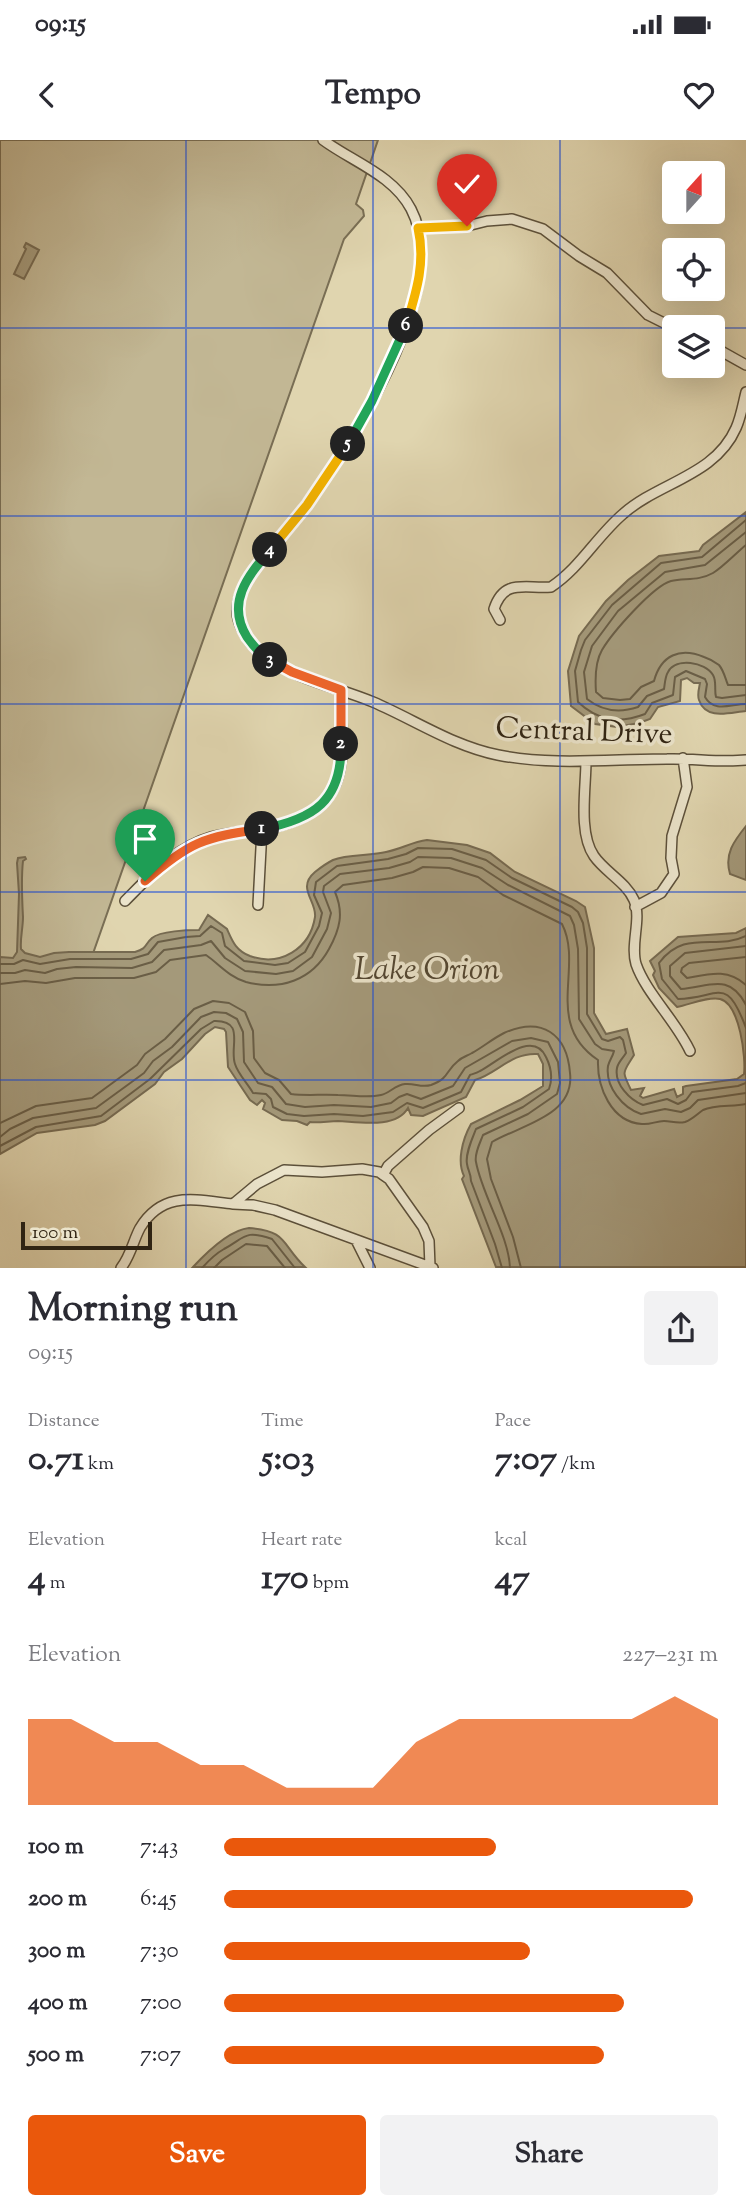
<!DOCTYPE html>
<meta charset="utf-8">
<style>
:root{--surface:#fff;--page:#f2f2f3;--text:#2b2b33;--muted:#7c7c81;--accent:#ea580c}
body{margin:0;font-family:"Sorts Mill Goudy",serif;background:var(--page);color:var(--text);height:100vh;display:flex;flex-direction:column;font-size:26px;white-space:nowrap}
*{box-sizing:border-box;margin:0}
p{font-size:23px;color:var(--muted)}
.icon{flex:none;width:38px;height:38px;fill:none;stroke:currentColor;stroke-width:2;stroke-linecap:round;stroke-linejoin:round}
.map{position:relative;height:1128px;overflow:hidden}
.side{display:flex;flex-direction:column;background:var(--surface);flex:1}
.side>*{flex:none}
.needle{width:46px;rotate:21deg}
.buttons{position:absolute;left:662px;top:21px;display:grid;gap:14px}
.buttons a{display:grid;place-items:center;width:63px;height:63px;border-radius:7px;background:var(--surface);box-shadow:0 7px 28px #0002;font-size:35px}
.scale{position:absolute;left:21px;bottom:18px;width:131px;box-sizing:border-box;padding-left:7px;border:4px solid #302413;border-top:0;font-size:19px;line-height:24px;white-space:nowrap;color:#302413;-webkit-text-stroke:5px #ebe4cb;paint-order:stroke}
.pin{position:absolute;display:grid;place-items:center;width:60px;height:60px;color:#fff;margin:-72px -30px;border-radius:50% 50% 50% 0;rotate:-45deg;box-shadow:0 0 7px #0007}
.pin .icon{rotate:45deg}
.km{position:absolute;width:35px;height:35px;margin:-18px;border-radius:50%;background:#222;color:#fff;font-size:19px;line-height:35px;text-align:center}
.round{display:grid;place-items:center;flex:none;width:74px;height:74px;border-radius:7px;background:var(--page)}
.overview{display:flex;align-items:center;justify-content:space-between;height:119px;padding:0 28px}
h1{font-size:38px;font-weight:700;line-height:52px}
.metrics{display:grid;grid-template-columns:repeat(3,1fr);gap:10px;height:119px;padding:7px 28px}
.metrics div{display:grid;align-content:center}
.metrics b{font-size:35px;font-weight:700}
.metrics small{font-size:19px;font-weight:400}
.metrics p{font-size:19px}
.chart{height:196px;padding:14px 28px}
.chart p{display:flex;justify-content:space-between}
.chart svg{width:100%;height:126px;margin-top:7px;fill:var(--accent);opacity:.7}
.action{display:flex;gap:14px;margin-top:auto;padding:14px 28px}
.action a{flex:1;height:80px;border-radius:7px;background:var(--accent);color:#fff;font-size:28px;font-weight:700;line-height:80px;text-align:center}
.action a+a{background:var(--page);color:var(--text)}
ul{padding:0 28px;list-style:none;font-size:23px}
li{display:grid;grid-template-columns:112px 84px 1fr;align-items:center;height:52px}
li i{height:18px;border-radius:9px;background:var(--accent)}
.status{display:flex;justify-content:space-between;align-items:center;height:49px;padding:0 35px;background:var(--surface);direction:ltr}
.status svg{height:19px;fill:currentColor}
header{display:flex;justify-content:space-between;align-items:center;height:91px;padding:0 28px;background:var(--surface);font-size:32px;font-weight:700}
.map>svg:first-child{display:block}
</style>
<div class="status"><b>09:15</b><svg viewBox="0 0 49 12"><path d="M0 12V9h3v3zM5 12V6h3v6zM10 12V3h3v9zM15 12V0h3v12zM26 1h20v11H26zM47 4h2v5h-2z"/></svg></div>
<header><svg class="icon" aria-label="back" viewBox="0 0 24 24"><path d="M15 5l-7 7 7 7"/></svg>Tempo<svg class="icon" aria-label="heart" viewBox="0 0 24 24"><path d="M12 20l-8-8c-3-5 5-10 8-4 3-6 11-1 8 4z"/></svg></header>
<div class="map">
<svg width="746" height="1128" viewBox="0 0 746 1128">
<rect width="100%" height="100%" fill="#e0d5af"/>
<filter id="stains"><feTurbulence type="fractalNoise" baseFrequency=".00286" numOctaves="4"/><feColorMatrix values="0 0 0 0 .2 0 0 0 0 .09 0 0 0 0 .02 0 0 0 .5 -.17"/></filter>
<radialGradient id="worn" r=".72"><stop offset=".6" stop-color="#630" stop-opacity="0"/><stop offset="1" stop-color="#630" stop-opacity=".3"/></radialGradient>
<path fill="#c2b794" stroke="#796e54" stroke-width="2" d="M0,0h378l-22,64 7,6 1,6 -20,23 -313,891 -31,-11z"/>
<path fill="#a4997a" stroke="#766a51" stroke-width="2" d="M26,103l13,7 -15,29 -10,-5 12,-25 -2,-2z
M746,372v199c-15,1 -40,10 -47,-11 -2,-5 0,-12 1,-17h-6l-7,-5 -6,2 -1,21 -22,6 -8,12 -11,4 -22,4 -22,-3 -24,-18 -3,-35 11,-35 27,-35 22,-21 31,-24 40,-5 4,-6z
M746,686v54l-16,-6c-6,-20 4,-33 16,-48z
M427,700l40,5 23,8 25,19 61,29 9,6 9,41v65l12,21 21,-5 7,26c-11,18 -13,15 -3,35l13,-2 -4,8 3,2 31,-9 3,8 6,-3v-7l3,-1 51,-7 7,-5c2,-16 -4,-70 -24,-75 -12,-3 -31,6 -43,8l-18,-19 -6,-13 2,-4 -5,-10 28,-24 58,-4 10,-5v339h-250l-34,-88 2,-3c-7,-14 -2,-36 7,-52l49,-24 23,-14v-22l-5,-10c-27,-2 -41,20 -63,26l-9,17 -43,19 -12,-1 -3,-7c-12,21 -49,14 -70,13 -9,0 -19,2 -28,1l-3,3 -10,-4 -15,-1 -19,-11 2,-6 -3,-3 -5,5 -7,-5 -22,-33 -2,-35 -2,-3 -9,-2 -10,7 -23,25 -18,13 -9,12 -50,37 -10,4 -58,8 -37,21v-197l13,1 4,-6 2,-58 -2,-31 1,-5 7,-1 1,2 -3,2c-2,18 -1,38 0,56 0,11 -3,21 -2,32l4,4 15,4 14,-4 15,-1h66c13,-4 9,-7 17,-14 8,-7 36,-8 47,-8l9,-15 19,14c5,11 8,21 23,27 30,11 60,-7 65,-39 2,-16 -19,-29 0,-45 5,-4 12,-9 18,-12 14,-6 38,-4 53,-8 15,-3 26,-10 41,-12z
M249,1088c39,3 32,16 56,39h-112c13,-14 37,-37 56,-39z"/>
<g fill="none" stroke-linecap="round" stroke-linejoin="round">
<path stroke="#6a5e46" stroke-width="2" d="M746,380l-44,37 -41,6 -49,42 -27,35 -4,10 -6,21 3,31c20,19 41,22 67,12l7,-11 21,-8 2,-18 11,-6 19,8 2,5 -2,13c9,16 26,7 41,7
M746,392l-41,33 -40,7 -47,39 -26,35 -8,26 3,27c15,12 33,14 51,8l9,-11 17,-7c1,-6 1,-12 4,-17 8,-15 37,-10 45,3 4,7 1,15 3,22l6,1 24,-3
M746,405c-10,8 -23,22 -33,28 -14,8 -28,5 -42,8 -18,5 -59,52 -69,69 -7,12 -7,28 -6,42l7,6 17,2 10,-1 11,-12 13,-6c7,-26 26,-34 50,-24 6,2 10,4 15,8 5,6 6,13 9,20h18
M746,796c-30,15 -61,-8 -87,27l3,16 16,20c42,-1 48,-25 68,29
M746,806l-61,7 -15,13v10l11,13c28,-2 48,-17 65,16
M746,817l-57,6 -7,5 -1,4 6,6c22,-4 40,-10 59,7
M0,824h14l9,-4 17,4 30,-5h61l17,-5 10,-12 28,-5 14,-1 11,-10 11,7 3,13 19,15 31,4 13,-2 17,-11 14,-26 3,-13 -8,-18 2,-13 21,-16 51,-7 18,-5 12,-6 34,1 34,11 26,18 60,29 6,5 5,11 4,25v66l15,25 6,2 12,-4 3,3 3,13c-3,5 -8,9 -9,15 -3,16 13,32 26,37l24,-6 11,5 8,-4 6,-8 46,-6 8,-3
M0,833h15l10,-3 20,3 12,-4 19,-2 56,1 20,-6 12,-12 37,-5 10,-4 14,17 20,13 31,3 17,-3 19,-14 15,-28 4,-16 -8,-21 1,-6 16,-12 49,-6 21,-6 8,-5 33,1 31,10 26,17 62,31 4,9 4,24 1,70 16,25 7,5 12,2c-1,5 -5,10 -6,15 -3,21 15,42 33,48l24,-5 16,3 9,-4 8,-8 48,-7
M0,844l25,-3 21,2 29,-5h59l22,-6 14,-12 36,-5c13,9 23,22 40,27 35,9 66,-2 83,-33 11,-20 15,-36 6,-57l8,-7 49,-7 21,-6 10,-5 26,1 29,9 25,18 59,29c22,43 -19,99 36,136 -1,27 13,62 44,64 8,1 14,-3 22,-3 7,0 13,3 21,1 8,-3 12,-8 18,-12 12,-6 30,-3 43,-6
M0,983l36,-17 56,-8 45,-33 8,-11 20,-15 29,-30 19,-8 16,2 16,9 8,19 1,27 11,15 14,7 12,14c16,2 31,0 47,1 15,0 29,3 43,0 9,-2 14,-10 24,-11 10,-1 16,4 26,1 19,-7 14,-14 27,-24 4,-4 9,-5 14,-8 11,-6 20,-14 32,-20 38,-17 63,1 66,40 5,43 -49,52 -78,69l-5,17 4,20 22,58 8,31
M0,997l10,-8 23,-11 63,-10 48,-35 9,-12 19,-14 29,-30 13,-5 12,1 11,6 6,13 1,30 14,21 14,4 14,17 19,3 29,-2 37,2 20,-4 8,-6 8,-3 14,5 32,-13 12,-18 47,-27 19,-3 17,4 10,20 2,21 -3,11 -29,20 -45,21c-3,8 -9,19 -7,27 6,33 33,74 34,106
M0,1006l36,-19 65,-11 49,-37 51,-50 13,-8c32,-1 15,26 21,43 3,10 13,20 18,29l13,1 5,5 2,8 14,7 17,2 30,-2 29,2 30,-4 14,-9 16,5 38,-16 9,-17c3,-1 7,-2 10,-4 16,-8 53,-43 66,-14 5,10 7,21 3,32l-26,18 -47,22c-4,10 -11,25 -9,35 1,7 4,9 4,17l24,63 7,24
M202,1128c8,-9 13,-14 22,-19 21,-11 20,-20 48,-10l23,29
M214,1128l8,-8 24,-16 21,2 18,22"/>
<defs>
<path id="minor" d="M323,0c30,22 70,35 88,69 43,81 -67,247 -116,311 -18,24 -56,57 -58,89 -1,16 14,38 27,47 32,24 73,31 109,46 42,18 80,44 125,53 55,11 113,4 169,4 26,-1 53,4 79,1
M418,88l49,-2 20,-5 25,-2 31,10 36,27 28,17 41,42 26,13
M712,206l34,19
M500,480l-6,-11c10,-31 31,-20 57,-22 29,-19 46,-51 72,-73 36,-32 92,-38 113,-86 5,-11 7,-24 10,-36
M586,621c0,27 -8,72 8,95 11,16 32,26 40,44 8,19 -4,44 2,64 10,29 40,57 54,87
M125,761c25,-25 51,-54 86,-64 20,-6 43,-5 64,-10 80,-20 67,-70 66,-137
M258,765l4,-76
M635,767l26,-14 13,-19 -3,-16 1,-22 15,-49 -4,-29
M383,1035l5,-9 41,-36 30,-22
M233,1064l20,1 22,5 158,58
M356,1100l14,28
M121,1128c10,-13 12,-27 19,-40 23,-38 56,-28 93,-24l24,-20 27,-14 38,2 40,-3 17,3 10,7 34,48 6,14 1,26"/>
</defs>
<use href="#minor" stroke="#5c503a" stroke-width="12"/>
<use href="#minor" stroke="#ebe4cb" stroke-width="9"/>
</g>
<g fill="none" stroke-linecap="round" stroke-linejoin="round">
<defs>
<path id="split-1" d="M145,741c44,-39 59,-44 117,-52"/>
<path id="split-2" d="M262,689c52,-10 80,-28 79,-85"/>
<path id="split-3" d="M270,520l22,12 49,18v54"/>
<path id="split-4" d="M270,520c-10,-6 -16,-13 -23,-23 -21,-34 0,-60 23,-87"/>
<path id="split-5" d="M270,410l37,-45 41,-61"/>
<path id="split-6" d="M348,304l24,-43 34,-75"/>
<path id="split-7" d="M406,186c10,-33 20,-63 12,-98l49,-2"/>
</defs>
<use href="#split-1" stroke="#fff" stroke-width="14"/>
<use href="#split-2" stroke="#fff" stroke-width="14"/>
<use href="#split-3" stroke="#fff" stroke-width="14"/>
<use href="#split-4" stroke="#fff" stroke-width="14"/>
<use href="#split-5" stroke="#fff" stroke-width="14"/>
<use href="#split-6" stroke="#fff" stroke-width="14"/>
<use href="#split-7" stroke="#fff" stroke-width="14"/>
<use href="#split-1" stroke="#f0652b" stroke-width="9"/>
<use href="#split-2" stroke="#22a559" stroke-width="9"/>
<use href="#split-3" stroke="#f0652b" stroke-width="9"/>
<use href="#split-4" stroke="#22a559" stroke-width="9"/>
<use href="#split-5" stroke="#f5b400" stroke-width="9"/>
<use href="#split-6" stroke="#22a559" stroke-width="9"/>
<use href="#split-7" stroke="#f5b400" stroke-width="9"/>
</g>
<path fill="none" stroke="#1d4ed8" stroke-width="2" stroke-opacity="0.55" d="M186,0v1128M373,0v1128M560,0v1128M0,188h674M712,188h34M0,376h746M0,564h746M0,752h746M0,940h746"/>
<g text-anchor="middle" stroke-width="7" stroke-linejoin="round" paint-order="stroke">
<g font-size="30" fill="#302413" stroke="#ebe4cb">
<text transform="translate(584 590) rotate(2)" y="10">Central Drive</text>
</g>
<g font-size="32" font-style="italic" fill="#534732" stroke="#ebe4cb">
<text x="427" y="839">Lake Orion</text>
</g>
</g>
<rect width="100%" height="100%" filter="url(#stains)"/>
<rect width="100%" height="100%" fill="url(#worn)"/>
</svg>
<div class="buttons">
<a><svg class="needle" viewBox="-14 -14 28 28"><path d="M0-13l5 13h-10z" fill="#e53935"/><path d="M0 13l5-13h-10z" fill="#7c7c81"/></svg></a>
<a><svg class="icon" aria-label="locate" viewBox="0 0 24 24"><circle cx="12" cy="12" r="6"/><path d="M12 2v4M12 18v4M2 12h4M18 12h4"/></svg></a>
<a><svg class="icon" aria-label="layers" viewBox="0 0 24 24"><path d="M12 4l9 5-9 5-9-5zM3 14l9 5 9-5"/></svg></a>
</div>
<div class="scale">100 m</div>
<div class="pin" style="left:145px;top:741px;background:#1e9e55"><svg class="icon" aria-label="arrive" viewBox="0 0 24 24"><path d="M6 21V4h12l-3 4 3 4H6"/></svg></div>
<div class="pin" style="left:467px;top:86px;background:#d93025"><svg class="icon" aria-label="check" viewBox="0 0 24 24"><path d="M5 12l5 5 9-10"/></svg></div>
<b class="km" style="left:262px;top:689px">1</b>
<b class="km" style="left:341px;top:604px">2</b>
<b class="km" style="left:270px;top:520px">3</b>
<b class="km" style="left:270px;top:410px">4</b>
<b class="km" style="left:348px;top:304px">5</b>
<b class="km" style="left:406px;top:186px">6</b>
</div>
<section class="side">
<div class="overview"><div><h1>Morning run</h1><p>09:15</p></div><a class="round"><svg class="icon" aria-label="share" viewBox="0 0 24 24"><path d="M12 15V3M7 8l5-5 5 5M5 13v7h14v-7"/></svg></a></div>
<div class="metrics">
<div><p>Distance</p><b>0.71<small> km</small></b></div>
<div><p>Time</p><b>5:03</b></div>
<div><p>Pace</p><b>7:07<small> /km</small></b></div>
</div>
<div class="metrics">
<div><p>Elevation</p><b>4<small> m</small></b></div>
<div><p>Heart rate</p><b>170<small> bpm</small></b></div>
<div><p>kcal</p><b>47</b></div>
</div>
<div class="chart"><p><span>Elevation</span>227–231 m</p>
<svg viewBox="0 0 160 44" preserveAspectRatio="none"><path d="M0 44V14L10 14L20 22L30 22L40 30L50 30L60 38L70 38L80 38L90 22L100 14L110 14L120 14L130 14L140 14L150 6L160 14V44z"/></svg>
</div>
<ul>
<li><b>100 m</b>7:43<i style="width:55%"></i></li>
<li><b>200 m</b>6:45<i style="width:95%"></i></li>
<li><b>300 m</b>7:30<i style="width:62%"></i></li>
<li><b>400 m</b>7:00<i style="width:81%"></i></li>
<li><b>500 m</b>7:07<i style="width:77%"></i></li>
</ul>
<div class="action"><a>Save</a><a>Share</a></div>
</section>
